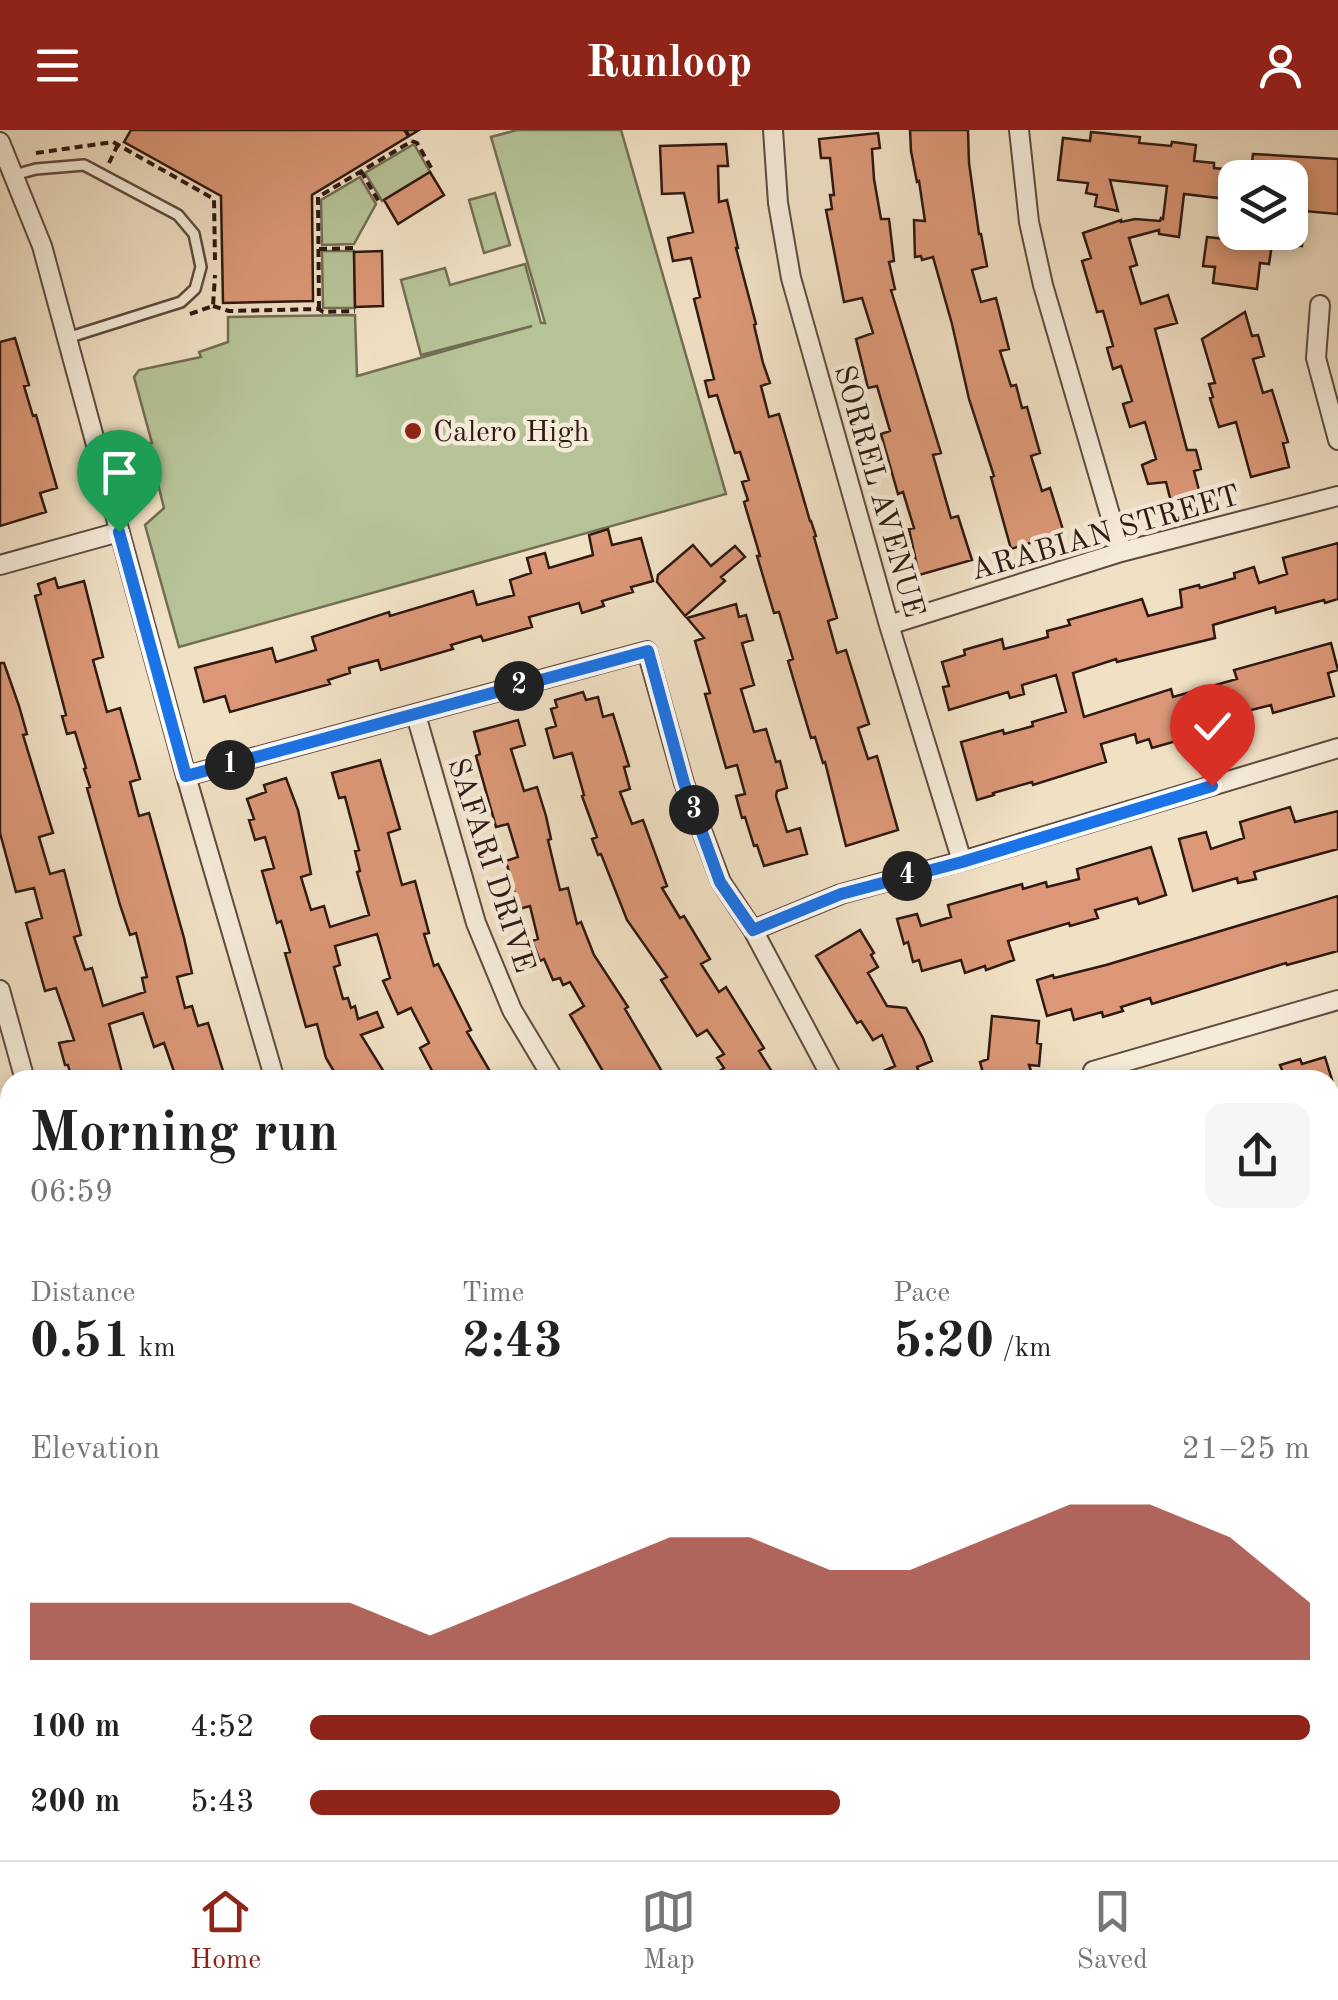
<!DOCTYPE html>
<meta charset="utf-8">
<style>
:root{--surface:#fff;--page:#f6f6f6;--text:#222;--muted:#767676;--line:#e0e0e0;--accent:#8f2418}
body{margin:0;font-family:"Old Standard TT",serif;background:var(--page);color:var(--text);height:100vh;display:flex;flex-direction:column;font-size:38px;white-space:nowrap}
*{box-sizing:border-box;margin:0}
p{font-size:32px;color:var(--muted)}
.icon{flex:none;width:55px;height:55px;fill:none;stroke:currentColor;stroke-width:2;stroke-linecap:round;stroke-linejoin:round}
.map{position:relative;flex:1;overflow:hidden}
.drawer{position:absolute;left:0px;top:940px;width:1340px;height:790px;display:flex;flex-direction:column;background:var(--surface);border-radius:30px 30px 0 0;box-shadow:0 5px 15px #0003}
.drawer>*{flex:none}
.controls{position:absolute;left:1218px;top:30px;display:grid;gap:20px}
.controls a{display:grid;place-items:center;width:90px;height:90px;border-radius:20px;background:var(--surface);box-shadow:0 5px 15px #0003;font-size:50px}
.pin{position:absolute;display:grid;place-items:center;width:85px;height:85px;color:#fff;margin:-102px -42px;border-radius:50% 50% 50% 0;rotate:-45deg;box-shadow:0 0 10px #0007}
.pin .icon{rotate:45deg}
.km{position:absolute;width:50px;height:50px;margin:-25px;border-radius:50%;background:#222;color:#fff;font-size:28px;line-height:50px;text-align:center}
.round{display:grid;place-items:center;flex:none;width:105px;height:105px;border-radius:20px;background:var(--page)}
.summary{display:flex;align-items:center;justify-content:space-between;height:170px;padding:0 30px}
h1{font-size:55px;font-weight:800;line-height:75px}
.stats{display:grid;grid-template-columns:repeat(3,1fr);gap:15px;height:170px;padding:10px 30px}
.stats div{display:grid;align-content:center}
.stats b{font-size:50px;font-weight:800}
.stats small{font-size:28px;font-weight:400}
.stats p{font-size:28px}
.chart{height:280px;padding:20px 30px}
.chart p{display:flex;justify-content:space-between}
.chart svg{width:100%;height:180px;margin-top:10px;fill:var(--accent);opacity:.7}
ul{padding:0 30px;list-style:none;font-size:32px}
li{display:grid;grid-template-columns:160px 120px 1fr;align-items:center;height:75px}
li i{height:25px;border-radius:12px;background:var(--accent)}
header{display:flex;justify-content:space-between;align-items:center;height:130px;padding:0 30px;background:var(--accent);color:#fff;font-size:45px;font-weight:800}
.dock{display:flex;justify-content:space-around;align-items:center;height:140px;border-top:2px solid var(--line);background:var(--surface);font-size:28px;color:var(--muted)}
.dock a{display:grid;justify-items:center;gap:5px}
.dock .selected{color:var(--accent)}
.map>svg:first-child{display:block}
</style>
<header><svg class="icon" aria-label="menu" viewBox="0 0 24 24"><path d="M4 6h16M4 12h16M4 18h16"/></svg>Runloop<svg class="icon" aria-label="person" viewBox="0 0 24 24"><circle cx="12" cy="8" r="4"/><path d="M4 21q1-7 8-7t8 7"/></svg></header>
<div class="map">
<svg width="1338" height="1730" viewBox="0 0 1338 1730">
<rect width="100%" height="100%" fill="#f0e0c4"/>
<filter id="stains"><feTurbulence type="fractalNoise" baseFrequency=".002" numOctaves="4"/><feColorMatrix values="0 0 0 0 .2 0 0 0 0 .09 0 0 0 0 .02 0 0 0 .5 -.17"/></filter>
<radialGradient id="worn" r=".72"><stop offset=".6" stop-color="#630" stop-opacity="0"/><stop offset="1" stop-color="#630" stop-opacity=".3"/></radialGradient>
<path fill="#b6c397" stroke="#726e54" stroke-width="2.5" d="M517,0h104l105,364 -547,153 -34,-122 19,-17 -16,-64 4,-1 -18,-66 5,-7 62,-13 -2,-5 29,-10v-25l127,-2 2,61 175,-50 -111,29 -20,-75 44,-12 5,17 75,-21 16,59h4l-54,-186z
M414,14l16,28 -48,29 -17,-28z
M360,47l16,27 -22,40 -32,1 -1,-45z
M495,63l15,52 -26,8 -15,-53z
M322,121h32l1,57h-32z
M1330,1358l8,8v234l-8,3z
M830,1720h199l3,10h-199z"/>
<path fill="#db9777" stroke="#2f1911" stroke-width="2.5" d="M131,0h288l-107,65 1,106 -90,2 -2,-107 -97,-54z
M910,0h58l1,33 10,71h2l6,32 -15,4 9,32 15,-4 13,51 -9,2 11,35 5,-1 6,23 5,-1 13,46 -9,3 11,35 8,-3 14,45 -4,1 -11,24 -6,-19 -32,10 -20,-72 3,-1 -25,-77 -17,-75 -19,-67 -11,3 -1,-4 -6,1 -1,-37 11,1 -6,-40 -2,1 -6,-31z
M1091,2l49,5 -1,6 32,3 1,-4 24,3 -2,16 20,2v5l21,2v30l-51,-6 -5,43 -20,-3v-4l-30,8 8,27 -7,2 11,37 27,-9 9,28 -22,6 32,121h9l5,19 -7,2 6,23 -29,8 -5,-20 -18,2 -6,-19 14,-6 -11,-37 -15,5 -7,-23 9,-3 -11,-35 -8,3 -6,-21 6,-2 -10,-35 -6,1 -15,-51 9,-3 -8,-25 38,-13v2l14,-3 25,2 1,-3 2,1 4,-33 -57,-6 8,31 -23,-5 2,-11 -11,-2 2,-10 -30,-3 5,-42 27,3z
M878,3l2,15 -8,1 2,30 7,40h8l5,42 -5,1 6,27 -4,1 50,163 -8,2 18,63 7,-2 14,44 -53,15 -10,-46 5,-1 -11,-36 -5,2 -17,-60 9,-3 -13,-45 -9,2 -12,-49 17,-6 -11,-35 -18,4 -18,-92 6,-1 -2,-14h4l-4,-37h-9l-2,-19z
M726,14l2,22h-10l1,36 8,-2 11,48h-2l20,76 -2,1 9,38 7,20 -9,3 8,31 10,-3 31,107h1l5,15 -2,1 23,81 -9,3 9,32 9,-3 23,74 -11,4 10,31 9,-3 21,74 -52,16 -21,-84 -2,1 -8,-26 -4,1 -23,-77 5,-2 -14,-47 -5,1 -17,-57h3l-16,-54 4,-2 -6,-18 7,-2 -9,-28 -5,1 -18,-58 -8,2 -4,-16 9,-2 -20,-80 6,-2 -9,-39 -18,3 -5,-23 25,-6 -9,-39 -22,1 -2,-48z
M1253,24l85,5v55l-33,-3 -3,35h-12v-68h-40z
M430,42l14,23 -46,29 -14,-24z
M1207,107l65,7 -3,20 -9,-1 -3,26 -44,-6 2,-16 -12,-1z
M382,121l1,55 -28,1 -1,-55z
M1245,182l7,24 6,-1 6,21 -11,3 10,34 9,-3 16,52 -5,1 6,24 -38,10 -15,-55 -17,5 -9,-29 3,-1 -4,-13 6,-1 -13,-44z
M15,208l14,47 -5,1 9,30 3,-1 21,73 -17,5 6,19 -46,14v-184z
M608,399l4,16 29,-7 12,43 -22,6 2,5 -31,9 2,5 -22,7 -3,-10 -50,14 3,10 -49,14 -2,-5 -30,9 2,4 -72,21 -3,-10 -29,8 1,5 -22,7 2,4 -100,28 -5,-16 -21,6 -9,-34 77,-20 4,14 40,-12 -4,-13 77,-25 1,4 83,-25 4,14 37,-10 -4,-15 21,-7 -4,-15 18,-5 4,15 44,-13 -4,-20z
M1338,413v56l-13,4 -1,-3 -48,13 -1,-6 -62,18 2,13 -98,24 -1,-3 -43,14 11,44 87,-28 2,8 64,-18 -3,-9 97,-27 7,27 -10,3 6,23 -61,17 -2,-8 -36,9 2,5 -23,7 1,4 -63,18 -3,-9 -12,4 -2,-9 -34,10 5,18 -73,23 -1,-3 -39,11 1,2 -17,5 -16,-58 42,-12 1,4 29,-8 -1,-4 34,-10 -10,-37 -34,10 2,9 -14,4 -2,-6 -59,18 -6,-23 6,-1 -7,-24 23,-7 -1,-5 38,-11 2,10 44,-12 -1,-6 23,-6 -2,-5 74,-21 6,17 34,-9 -2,-17 19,-5 1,3 35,-10 -1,-5 20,-6 5,16 28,-9 -4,-16z
M693,415l18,21 24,-20 10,11 -24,20 4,4 -40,35 -28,-34 1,-7z
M55,448l3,10 26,-7 19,76 -10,3 14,52 13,-4 20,71 -10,3 9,34 10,-3 35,125 8,35 -15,4 8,31 7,-2 6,20 10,-3 16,51 -5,1 2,5h-44l-13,-37 -10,4 -11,-34 -34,11 15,56h-52l-4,-15h-3l-6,-22 15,-3 -18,-52 -11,3 -19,-68 16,-5 -8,-30 -18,4 -16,-59v-170h4l15,43 8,28 -4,1 30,98 -14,4 11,37 14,-4 17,65 -7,2 11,33 7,-2 11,38 42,-14 -3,-14 5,-1 -11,-44 -6,2 -10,-30 -33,-117 3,-1 -6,-18 2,-1 -11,-36 -8,2 -5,-18 4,-1 -31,-119 6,-2 -3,-10z
M736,474l3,13 7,-2 7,25 -11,3 12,42 -13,4 13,43 12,-3 10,33 4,-1 7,27 -10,3 -1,5 11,36 13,-4 7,26 -43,12 -7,-21 -3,1 -9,-29 -3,1 -6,-22 9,-2 -8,-29 -11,3 -21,-74 5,-1 -15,-52 9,-3 -17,-20z
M583,562l3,8 12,-3 5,20 10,-3 16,52 -5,1 6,22 -10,3 12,32 11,-4 24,66 -5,2 18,30 4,-2 26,43 -9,5 18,28 7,-5 38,61 -5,3 12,19 -16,10h-49l18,-12 -7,-10 7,-4 -17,-24 -10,6 -36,-56 6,-3 -40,-57 -26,-66 -3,1 -6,-16 5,-2 -15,-41 2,-1 -12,-42 -18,5 -8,-29 10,-3 -5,-17 6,-2 -2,-7z
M518,590l7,25 -14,4 13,42 13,-4 9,29 5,23 -3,1 12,50 8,-2 9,36 4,-2 13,33 34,52 -3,2 42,71h-59l-38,-65 14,-9 -14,-24 -7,3 -3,-7 -7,2 -9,-21 -4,2 -8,-20 6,-2 -8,-33 -11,3 -13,-48 12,-4 -10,-33 -12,3 -20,-71 4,-2 -6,-22z
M380,630l20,69 -12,4 14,52 13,-4 14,52 -5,1 10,32 4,-2 33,66 -4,2 28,48h-58l-17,-32 9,-5 -18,-35 -13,6 -15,-33 7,-3 -13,-44 -42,12 5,19 -6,2 9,32 5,-1 3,10 4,-2 3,13 19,-7 6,15 -22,8 28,45h-50l-13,-22 -9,-34 -11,3 -21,-74 5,-1 -9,-31 -4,2 -15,-52 12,-3 -9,-31 -10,3 -6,-20 5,-1 -7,-20 19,-7 -2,-7 22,-7 12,32 13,64 -10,3 10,33 13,-4 6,21 39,-12 -12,-43 3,-1 -5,-20 4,-1 -14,-53 -6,1 -7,-25z
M1290,677l5,15 43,-11v38l-84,23 2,7 -18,4 -1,-5 -44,13 -14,-52 27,-7 5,17 33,-11 -4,-16z
M1151,717l15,48 -27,9 -2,-6 -42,12 3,8 -28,8 -1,-3 -61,18 6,19 -28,10 -1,-4 -20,7 -4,-13 -39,11 -3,-11 -6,2 -5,-20 -4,2 -7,-25 20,-5 4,12 30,-9 -3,-12 74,-21 1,5 23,-7 1,5 32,-8 -2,-10z
M1338,766v55l-51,14 -1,-2 -134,41 -2,-6 -29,9 2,4 -20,6 -1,-5 -28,8 -3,-11 -24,7 -10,-36 16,-5 1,3 52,-13z
M860,800l14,23 -3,2 7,12 -10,6 19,33 19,2 17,30 9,23 -15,6 5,13h-59l32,-14 -13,-31 -9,5 -12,-19 -4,2 -41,-67z
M992,886l47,5 -2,22 4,1 -2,22 -10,-1 5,15h-49l-5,-18 8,-3z
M1325,927l7,23h-70l-1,-4 21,-6 -2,-5 20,-6 2,5z"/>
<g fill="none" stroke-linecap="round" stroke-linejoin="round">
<defs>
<path id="lane" d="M14,45l22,-6 48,-4 94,50 16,19 7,33 -6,22 -14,13 -114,36
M557,1720l3,10
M741,1720l3,10"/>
<path id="street" d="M773,0l5,73 13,75 98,347 73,236
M1019,0l10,92 14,63 78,267
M0,12l42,104 144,530 89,304
M1320,175l-4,53 22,82
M0,435l119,-33
M889,495l232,-73 217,-56
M416,585l60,208 36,87 42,70
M186,646l461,-125 37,132 37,99 32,48 80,150
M753,800l88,-36 121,-33 376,-113
M0,860l25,90
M1096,950l-3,-9 245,-71
M0,1032l10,-5
M0,1303l10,-4
M0,1555l10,-3"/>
<path id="secondary" d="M1330,1160l8,-3
M1330,1207l8,-2
M0,1727l23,-7
M138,1730l26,-10"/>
</defs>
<use href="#lane" stroke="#5f4b3e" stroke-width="14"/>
<use href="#street" stroke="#5f4b3e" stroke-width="22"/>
<use href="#secondary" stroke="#2f1911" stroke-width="30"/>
<path stroke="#2f1911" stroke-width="4" stroke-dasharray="8 5" stroke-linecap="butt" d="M405,0l7,11 5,2 16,28
M36,23l77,-11 101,57 1,61
M109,33l11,-23
M361,41l18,31
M319,119l35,-1
M213,176l16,5 90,-2 4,3 32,-1
M319,179l-1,-112 94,-56
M190,184l23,-8 2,-31"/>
<use href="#lane" stroke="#f5ebd9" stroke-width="9"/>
<use href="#street" stroke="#f5ebd9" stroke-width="18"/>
<use href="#secondary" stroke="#f5ebd9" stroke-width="25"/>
</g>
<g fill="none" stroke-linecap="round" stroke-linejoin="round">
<defs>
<path id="route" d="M119,402l67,244 462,-125 36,132 36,99 33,48 88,-36 121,-32 250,-76"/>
</defs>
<use href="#route" stroke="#fff" stroke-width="20"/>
<use href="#route" stroke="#1a73e8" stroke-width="12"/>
</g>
<circle fill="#8f2418" stroke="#f5ebd9" stroke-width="4" cx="413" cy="301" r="10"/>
<g text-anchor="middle" stroke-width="9" stroke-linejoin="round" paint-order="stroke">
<g font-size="30" fill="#2f1911" stroke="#f5ebd9" text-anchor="start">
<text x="433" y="311">Calero High</text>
</g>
<g font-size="30" fill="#2f1911" stroke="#f5ebd9">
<text transform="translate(880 361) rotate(74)" y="10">SORREL AVENUE</text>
<text transform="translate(1105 402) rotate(-16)" y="10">ARABIAN STREET</text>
<text transform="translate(492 735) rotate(72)" y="10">SAFARI DRIVE</text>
</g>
</g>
<rect width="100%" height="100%" filter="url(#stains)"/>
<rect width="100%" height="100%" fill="url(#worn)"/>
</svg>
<div class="controls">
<a><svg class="icon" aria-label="layers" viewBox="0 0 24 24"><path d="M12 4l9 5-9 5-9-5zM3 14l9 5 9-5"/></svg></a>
</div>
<div class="pin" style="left:119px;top:402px;background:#1e9e55"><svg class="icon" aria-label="arrive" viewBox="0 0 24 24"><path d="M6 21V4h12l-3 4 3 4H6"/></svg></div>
<div class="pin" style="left:1212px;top:656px;background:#d93025"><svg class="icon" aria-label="check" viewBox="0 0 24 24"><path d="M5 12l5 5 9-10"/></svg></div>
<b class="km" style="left:230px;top:635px">1</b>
<b class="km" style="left:519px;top:556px">2</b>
<b class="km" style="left:694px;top:680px">3</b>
<b class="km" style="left:907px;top:746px">4</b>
<section class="drawer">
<div class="summary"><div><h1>Morning run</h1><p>06:59</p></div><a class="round"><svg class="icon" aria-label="share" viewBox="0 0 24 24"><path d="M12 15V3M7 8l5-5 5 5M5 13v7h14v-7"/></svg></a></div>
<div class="stats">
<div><p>Distance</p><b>0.51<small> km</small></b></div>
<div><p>Time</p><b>2:43</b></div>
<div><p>Pace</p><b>5:20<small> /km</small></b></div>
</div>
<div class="chart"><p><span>Elevation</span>21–25 m</p>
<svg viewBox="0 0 160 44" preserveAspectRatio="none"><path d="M0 44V30L10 30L20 30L30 30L40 30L50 38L60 30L70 22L80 14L90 14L100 22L110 22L120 14L130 6L140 6L150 14L160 30V44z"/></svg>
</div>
<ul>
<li><b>100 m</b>4:52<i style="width:100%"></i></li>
<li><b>200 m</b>5:43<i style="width:53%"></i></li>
</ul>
</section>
</div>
<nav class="dock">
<a class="selected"><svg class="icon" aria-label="home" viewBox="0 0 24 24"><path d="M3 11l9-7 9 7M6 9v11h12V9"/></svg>Home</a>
<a><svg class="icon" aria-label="map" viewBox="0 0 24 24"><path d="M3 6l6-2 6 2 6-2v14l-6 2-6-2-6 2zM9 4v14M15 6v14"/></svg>Map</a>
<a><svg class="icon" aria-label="saved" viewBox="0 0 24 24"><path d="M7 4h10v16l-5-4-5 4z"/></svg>Saved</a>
</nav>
